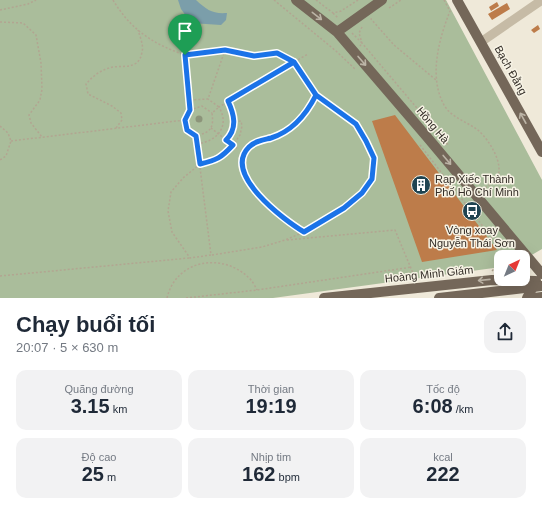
<!DOCTYPE html>
<html lang="vi">
<meta charset="utf-8">
<style>
:root{--surface:#fff;--page:#f2f2f3;--text:#1f2937;--muted:#747a83}
body{margin:0;font-family:Arial,sans-serif;background:var(--page);color:var(--text);height:100vh;display:flex;flex-direction:column;font-size:15px;white-space:nowrap}
*{box-sizing:border-box;margin:0}
p{font-size:13px;color:var(--muted)}
.icon{flex:none;width:22px;height:22px;fill:none;stroke:currentColor;stroke-width:2;stroke-linecap:round;stroke-linejoin:round}
.map{position:relative;height:298px;overflow:hidden}
.drawer{display:flex;flex-direction:column;background:var(--surface);flex:1}
.drawer>*{flex:none}
.needle{width:26px;rotate:43deg}
.tools{position:absolute;left:494px;top:250px;display:grid;gap:8px}
.tools a{display:grid;place-items:center;width:36px;height:36px;border-radius:8px;background:var(--surface);box-shadow:0 4px 16px #0002;font-size:20px}
.pin{position:absolute;display:grid;place-items:center;width:34px;height:34px;color:#fff;margin:-41px -17px;border-radius:50% 50% 50% 0;rotate:-45deg;box-shadow:0 0 4px #0007}
.pin .icon{rotate:45deg}
.round{display:grid;place-items:center;flex:none;width:42px;height:42px;border-radius:12px;background:var(--page)}
.head{display:flex;align-items:center;justify-content:space-between;height:68px;padding:0 16px}
h1{font-size:22px;font-weight:700;line-height:30px}
.stats{display:grid;grid-template-columns:repeat(3,1fr);gap:6px;height:68px;padding:4px 16px}
.stats div{display:grid;align-content:center;border-radius:10px;background:var(--page);text-align:center}
.stats b{font-size:20px;font-weight:700}
.stats small{font-size:11px;font-weight:400}
.stats p{font-size:11px}
.map>svg:first-child{display:block}
</style>
<div class="map">
<svg width="542" height="298" viewBox="0 0 542 298">
<rect width="100%" height="100%" fill="#efe9d9"/>
<path fill="#aabd9b" d="M0,0h446l96,180v69l-19,11v-3h-22v10l-228,31h-273z"/>
<path fill="#7b9eaa" d="M178,0h18c11,10 16,14 31,13l-1,7 -5,5 -30,-2 -10,-14z"/>
<path fill="#bd7c4a" d="M497,2l2,4 -8,5 -2,-4z
M507,3l3,6 -18,11 -4,-6z
M538,25l2,4 -6,4 -3,-3z
M395,115l102,135 -75,12 -50,-141z"/>
<g fill="none" stroke-linecap="round" stroke-linejoin="round">
<path stroke="#b2a591" stroke-width="1.5" stroke-dasharray="2 2" stroke-linecap="butt" d="M113,0c18,30 40,44 72,55
M274,0l62,51 19,18
M316,0l17,13 8,-2 17,-11
M444,0l6,11c-11,28 -21,64 -7,92 7,15 24,18 36,28 10,9 27,35 17,48 -3,4 -8,7 -12,9
M389,8l12,-8
M0,10l28,-6 8,-4
M333,13l5,5
M372,19h-1l23,26 42,35
M0,22l23,1 13,12 5,28 1,26 -2,11 -11,15 2,8 11,14
M362,27l-3,6 3,10 87,103
M352,33l10,10 -2,3
M188,100l1,10 -4,10 2,10 9,6c15,-4 18,-8 16,-23l7,-6 -11,-8
M228,101l6,12v9
M190,110l12,-4 10,7
M0,126l8,7 3,8 -5,15 -6,4
M116,128l6,-8 -1,-7 -9,-7 -24,-12 -2,-10c6,-7 13,-13 23,-16 11,-4 30,4 33,-16 2,-6 -2,-15 -4,-22
M196,136l15,119 -21,3 -18,-26 -4,-21 3,-19 12,-14 17,-14 16,-4 9,-6 8,-9 7,-10 2,-9 -1,-5 -7,1 -5,14 -3,4 -15,-12
M226,140l12,9
M11,141l174,-21
M197,144c21,-3 33,-18 22,-37l75,-45 -17,-9 -23,3 -29,-6 -40,5 3,45 20,-1 17,-49
M420,145l82,106 1,6
M303,231c-21,-12 -78,-55 -55,-83 7,-8 17,-7 26,-11 21,-9 32,-21 42,-42
M287,240l108,-10 20,48
M212,255l50,-8 23,-7 19,-8 41,-23 17,-16 10,-14 1,-22 -7,-16 -10,-17 -40,-29 -22,-33 14,-8
M492,271l9,-9
M0,276l189,-18
M167,298c9,-38 54,-46 81,-21 4,3 7,9 9,13
M186,298l71,-8 155,-23"/>
<path stroke="#c6bba6" stroke-width="9" d="M481,42l61,-42"/>
<path stroke="#746759" stroke-width="10" d="M296,0l41,32 90,105 115,137
M457,0l85,152
M337,32l45,-32
M324,298l168,-18 44,1
M527,298l9,-17
M534,298l8,-1"/>
<path stroke="#746759" stroke-width="10" d="M439,298l103,-12"/>
</g>
<circle fill="#8c947a" cx="199" cy="119" r="3.5"/>
<defs><path id="oneway-shaft" d="M-6 0H5M1.5-3L5.5 0L1.5 3" fill="none" stroke-width="1.6" stroke-linecap="round" stroke-linejoin="round"/></defs>
<g stroke="#bcb4a6">
<use href="#oneway-shaft" transform="translate(317 16) rotate(38)"/>
<use href="#oneway-shaft" transform="translate(362 61) rotate(49)"/>
<use href="#oneway-shaft" transform="translate(523 118) rotate(-119)"/>
<use href="#oneway-shaft" transform="translate(447 160) rotate(50)"/>
<use href="#oneway-shaft" transform="translate(484 280) rotate(174)"/>
</g>
<g fill="none" stroke-linecap="round" stroke-linejoin="round">
<defs>
<path id="route" d="M185,55l5,55 -5,10 2,10 9,6 4,28c17,-4 21,-6 33,-19l-7,-5c12,-12 8,-26 2,-39l66,-39 22,33 40,29 10,17 8,17 -2,21 -10,14 -18,15 -40,24c-20,-12 -82,-58 -55,-85 6,-6 14,-7 22,-9 22,-7 35,-23 45,-43l-22,-33 -17,-9 -23,3 -29,-6 -40,5"/>
</defs>
<use href="#route" stroke="#fff" stroke-width="8"/>
<use href="#route" stroke="#1a73e8" stroke-width="5"/>
</g>
<defs>
<symbol id="building-disc" viewBox="-11 -11 22 22"><circle r="9.5" fill="#1f4451" stroke="#f7f3e5"/><path d="M-4-6H4V6H1V3H-1V6H-4ZM-2.5-4.3h1.7v1.8h-1.7ZM.8-4.3h1.7v1.8H.8ZM-2.5-1h1.7V.8h-1.7ZM.8-1h1.7V.8H.8Z" fill="#fff"/></symbol>
<symbol id="bus-disc" viewBox="-11 -11 22 22"><circle r="9.5" fill="#1f4451" stroke="#f7f3e5"/><path d="M-5-6H5V4H4V6H2V4H-2V6H-4V4H-5ZM-3.5-4V0h7V-4ZM-3.5 1.2v1.5H-2V1.2ZM2 1.2v1.5H3.5V1.2Z" fill="#fff"/></symbol>
</defs>
<g fill-rule="evenodd">
<use href="#building-disc" x="410" y="174" width="22" height="22"/>
<use href="#bus-disc" x="461" y="200" width="22" height="22"/>
</g>
<g text-anchor="middle" stroke-width="3" stroke-linejoin="round" paint-order="stroke">
<g font-size="11" fill="#332d27" stroke="#f7f3e5">
<text transform="translate(511 70) rotate(61)" y="4">Bạch Đằng</text>
<text transform="translate(433 125) rotate(50)" y="4">Hồng Hà</text>
<text transform="translate(429 274) rotate(-6)" y="4">Hoàng Minh Giám</text>
</g>
<g font-size="11" fill="#332d27" stroke="#f7f3e5" text-anchor="start">
<text x="435" y="183">Rạp Xiếc Thành<tspan x="435" dy="13">Phố Hồ Chí Minh</tspan></text>
<text x="472" y="234" text-anchor="middle">Vòng xoay<tspan x="472" dy="13">Nguyễn Thái Sơn</tspan></text>
</g>
</g>
</svg>
<div class="tools">
<a><svg class="needle" viewBox="-14 -14 28 28"><path d="M0-13l5 13h-10z" fill="#e53935"/><path d="M0 13l5-13h-10z" fill="#747a83"/></svg></a>
</div>
<div class="pin" style="left:185px;top:55px;background:#1e9e55"><svg class="icon" aria-label="arrive" viewBox="0 0 24 24"><path d="M6 21V4h12l-3 4 3 4H6"/></svg></div>
</div>
<section class="drawer">
<div class="head"><div><h1>Chạy buổi tối</h1><p>20:07 · 5 × 630 m</p></div><a class="round"><svg class="icon" aria-label="share" viewBox="0 0 24 24"><path d="M12 15V3M7 8l5-5 5 5M5 13v7h14v-7"/></svg></a></div>
<div class="stats">
<div><p>Quãng đường</p><b>3.15<small> km</small></b></div>
<div><p>Thời gian</p><b>19:19</b></div>
<div><p>Tốc độ</p><b>6:08<small> /km</small></b></div>
</div>
<div class="stats">
<div><p>Độ cao</p><b>25<small> m</small></b></div>
<div><p>Nhịp tim</p><b>162<small> bpm</small></b></div>
<div><p>kcal</p><b>222</b></div>
</div>
</section>
